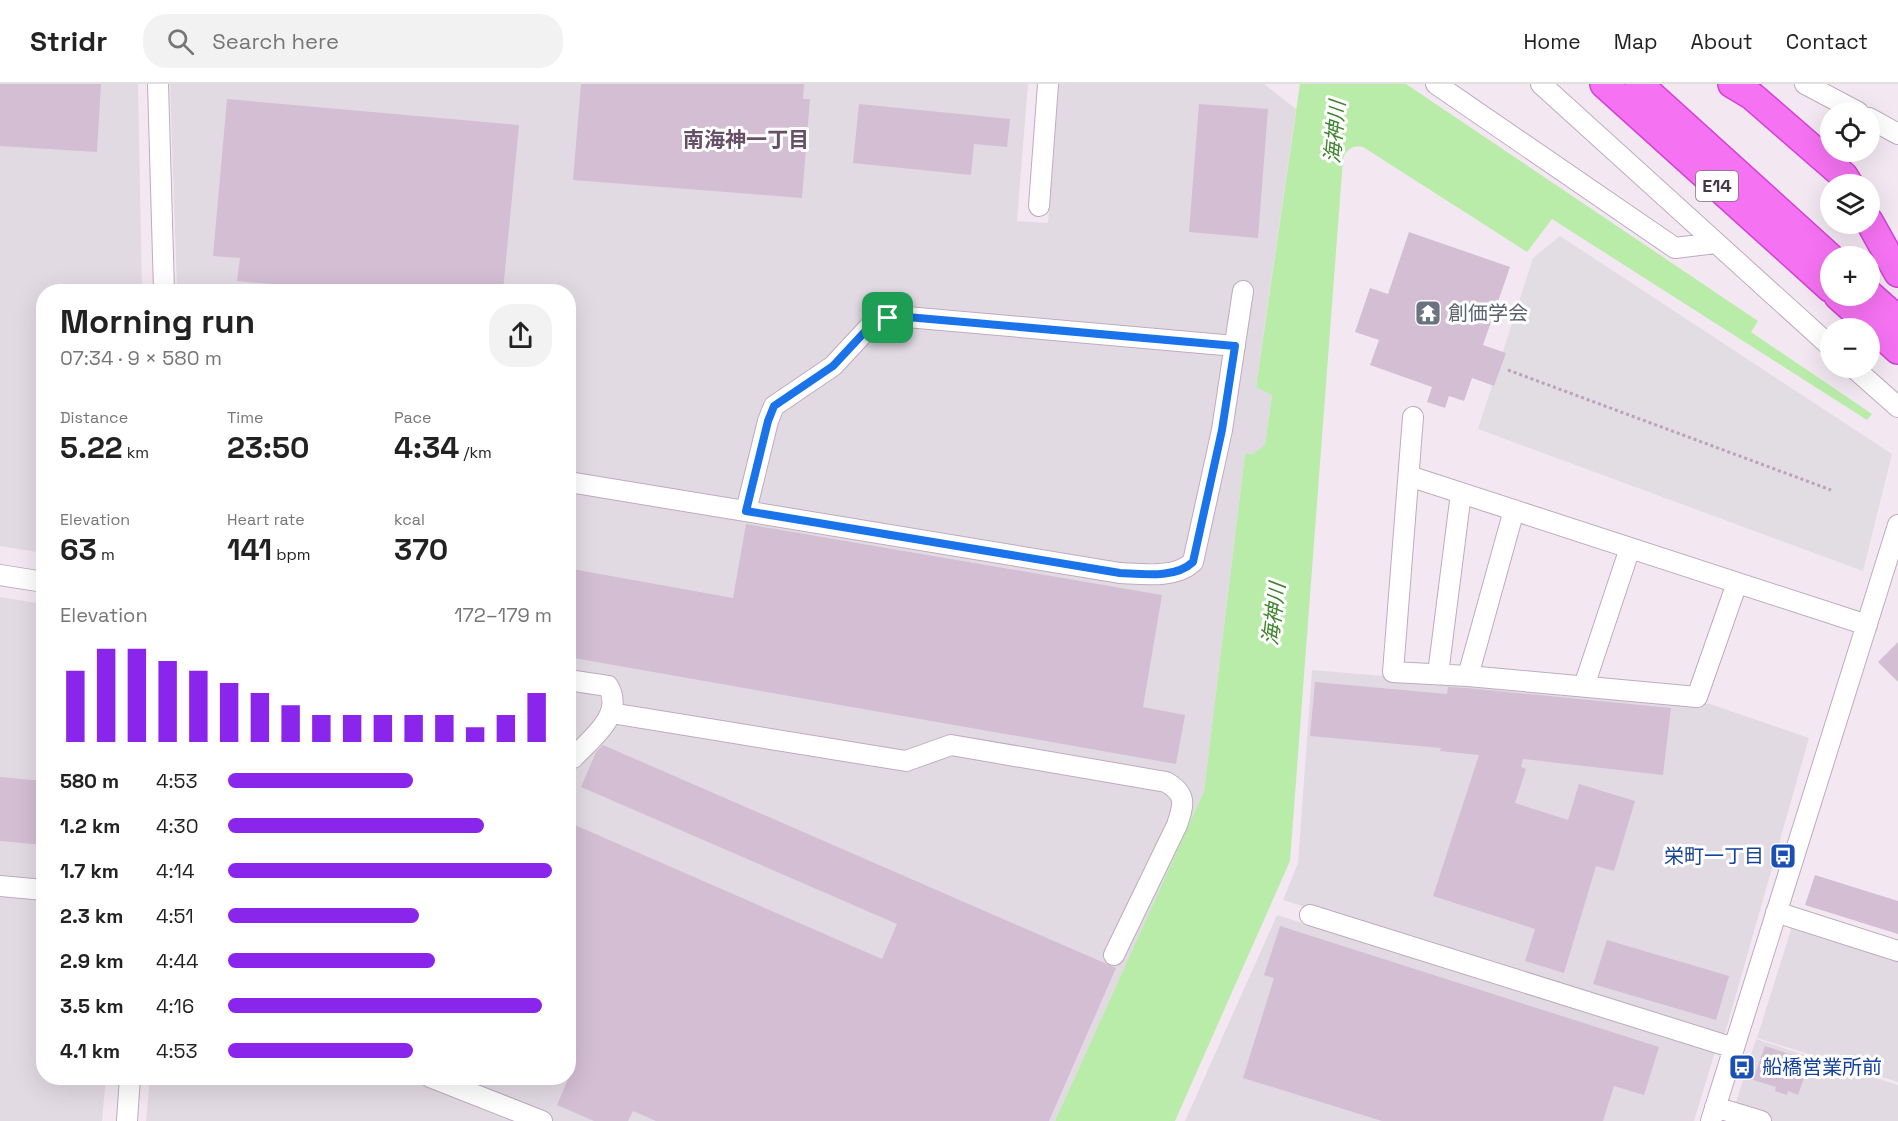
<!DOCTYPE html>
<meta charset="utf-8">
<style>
:root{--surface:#fff;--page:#f2f2f2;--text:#222;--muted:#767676;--line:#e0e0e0;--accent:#8a26ec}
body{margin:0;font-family:"Space Grotesk","Noto Sans JP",sans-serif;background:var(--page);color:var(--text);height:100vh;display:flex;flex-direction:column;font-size:22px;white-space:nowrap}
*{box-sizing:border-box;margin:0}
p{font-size:20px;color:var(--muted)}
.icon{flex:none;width:33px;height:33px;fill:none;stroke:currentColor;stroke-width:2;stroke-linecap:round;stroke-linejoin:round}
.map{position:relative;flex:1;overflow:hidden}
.drawer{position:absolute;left:36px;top:200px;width:540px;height:801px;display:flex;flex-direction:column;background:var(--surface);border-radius:24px;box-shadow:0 6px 24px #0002}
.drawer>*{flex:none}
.tools{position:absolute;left:1820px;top:18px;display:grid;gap:12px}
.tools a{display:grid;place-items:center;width:60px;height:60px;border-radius:50%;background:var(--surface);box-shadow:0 6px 24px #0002;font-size:30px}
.pin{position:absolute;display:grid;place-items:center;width:51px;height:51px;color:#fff;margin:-26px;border-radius:12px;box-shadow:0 3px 9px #0006}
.round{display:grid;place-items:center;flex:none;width:63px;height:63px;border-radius:24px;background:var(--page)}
.overview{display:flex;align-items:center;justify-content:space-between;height:102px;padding:0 24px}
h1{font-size:33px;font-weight:800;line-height:45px}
.metrics{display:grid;grid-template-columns:repeat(3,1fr);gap:9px;height:102px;padding:6px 24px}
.metrics div{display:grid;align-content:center}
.metrics b{font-size:30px;font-weight:800}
.metrics small{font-size:16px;font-weight:400}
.metrics p{font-size:16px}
.chart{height:168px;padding:12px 24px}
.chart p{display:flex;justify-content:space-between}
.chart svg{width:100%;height:108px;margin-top:6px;stroke:var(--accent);stroke-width:6}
ul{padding:0 24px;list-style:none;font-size:20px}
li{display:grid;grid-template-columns:96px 72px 1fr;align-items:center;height:45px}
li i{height:15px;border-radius:8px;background:var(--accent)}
header{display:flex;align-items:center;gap:36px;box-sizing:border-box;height:84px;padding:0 30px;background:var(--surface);border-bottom:2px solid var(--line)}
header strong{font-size:28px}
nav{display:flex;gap:33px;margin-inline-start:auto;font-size:21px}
.search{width:420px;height:54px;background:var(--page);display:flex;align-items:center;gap:15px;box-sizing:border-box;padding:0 21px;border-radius:24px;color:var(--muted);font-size:22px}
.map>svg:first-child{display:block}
</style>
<header>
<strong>Stridr</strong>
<div class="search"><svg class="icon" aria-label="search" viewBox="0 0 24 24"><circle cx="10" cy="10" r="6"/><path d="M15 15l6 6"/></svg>Search here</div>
<nav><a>Home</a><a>Map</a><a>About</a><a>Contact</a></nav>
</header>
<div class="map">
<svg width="1898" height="1037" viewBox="0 0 1898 1037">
<rect width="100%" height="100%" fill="#f3e8f2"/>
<path fill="#e2dae3" d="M0,0h138l4,207h-98l-1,262 -43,-7z
M170,0h858l-11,137 31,2 11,-139h205l32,25 -40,277 16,9 -7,51 -12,8h-8l-41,337 -149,330h-909l4,-44h418v-786h-391z
M0,513l43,7 1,473h62l-4,44h-102z
M1312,586l398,34 99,34 -85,299 -441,-137 15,-37z
M1277,831l438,137 -21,69h-509z
M1793,839l105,34v125l-141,-44z
M1756,955l142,46v36h-168z"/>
<path fill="#e1dde2" d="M1560,152l332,218 -29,117 -385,-142 55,-171z"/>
<path fill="#b9eca9" d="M1300,0h106l352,237 -7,11 121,82 -5,6 -315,-201 -25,33 -164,-105c-10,-3 -18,4 -20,12l-53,702 -115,260h-120l149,-330 41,-337h8l12,-9 7,-50 -16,-8z"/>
<path fill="#d3bed4" d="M0,0h101l-4,68 -97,-6z
M581,0h223l-1,15h7l-8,99 -229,-18z
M227,15l292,26 -16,166h-156l-110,-10 3,-23 -27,-2z
M859,20l151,15 -3,28 -33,-3 -3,31 -118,-12z
M1199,20l69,5 -10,129 -69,-6z
M1409,148l101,35 -27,78 23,8 -12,33 -22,-8 -8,23 -15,-5 -4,12 -18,-6 5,-15 -62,-22 9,-25 -24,-8 15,-44 18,6z
M746,440l416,71 -19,112 42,8 -9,49 -608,-107v-69l4,-19 161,29z
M1898,558v40l-20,-20z
M1315,598l132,12 1,-7 19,1 204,20 -8,67 -140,-16 -2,8 5,2 -11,34 53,17 11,-36 56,17 -21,70 -18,-5 -32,107 -39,-12 10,-32 -102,-33 46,-141 -39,-4 1,-3 -131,-12z
M603,661l513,223 -67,153h-393l-23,-10 -5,10h-34l-37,-16 11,-26v-257l314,137 15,-35 -316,-137 15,-35z
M0,693l44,4v64l-44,-4z
M1815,791l83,26v33l-93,-29z
M1280,842l379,121 -15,48 -30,-9 -11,35h-221l-139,-43 31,-100 -10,-3z
M1607,856l122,36 -13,44 -123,-36z
M1765,962l45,15 -12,34 -10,-4 -1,4 -12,-4 1,-4 -23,-7z"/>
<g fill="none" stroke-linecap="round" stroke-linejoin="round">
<defs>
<path id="minor" d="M158,0l6,207
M1436,0l239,164 41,-5
M1541,0l289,262
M1805,0l53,28
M1869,34l29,16
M1039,122l9,-122
M1854,284l44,39
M1413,333l-20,255 75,4
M1409,392l458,149
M568,402l7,-3 545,90c22,1 55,6 73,-11l29,-132 21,-139
M1514,426l-46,166 229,21 40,-114
M746,427l22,-90 6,-15 59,-40 40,-43 15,-5 19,-1 328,29
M0,491l44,7
M1438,590l23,-181
M568,596l40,6c17,28 -17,53 -35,72l-5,1
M1584,602l46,-138
M611,629l295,48 45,-16 215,37c21,12 18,22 11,43l-63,130
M0,802l44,4
M1776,828l122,39
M1310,831l424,133
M430,993l112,44
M1715,1023l46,14
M127,1037l3,-44
M1711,1037l187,-596"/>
<path id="highway" d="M1604,0l226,204
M1639,0l191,173
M1732,0l20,12 92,80 5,8
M1869,137l29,52
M1869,210l29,26
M1838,212l60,54"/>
</defs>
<use href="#minor" stroke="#beabbe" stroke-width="22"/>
<use href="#highway" stroke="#d142d4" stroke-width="30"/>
<path stroke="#bf9ebf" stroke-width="3" stroke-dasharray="3 3" stroke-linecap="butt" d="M1508,286l323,120"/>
<use href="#minor" stroke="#fff" stroke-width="20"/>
<use href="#highway" stroke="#f572f2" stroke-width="27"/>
</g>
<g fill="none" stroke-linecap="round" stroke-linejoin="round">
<defs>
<path id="route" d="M907,233l328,29 -13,84 -29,132c-18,17 -51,12 -73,11l-374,-62 22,-90 6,-15 59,-40 40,-43 15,-5z"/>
</defs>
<use href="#route" stroke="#fff" stroke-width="12"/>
<use href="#route" stroke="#1a73e8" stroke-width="8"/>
</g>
<defs>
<symbol id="temple-square" viewBox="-11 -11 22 22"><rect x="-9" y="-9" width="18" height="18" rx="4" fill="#6b7280" stroke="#fff"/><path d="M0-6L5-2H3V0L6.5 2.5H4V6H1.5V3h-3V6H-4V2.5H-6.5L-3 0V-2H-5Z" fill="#fff"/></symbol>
<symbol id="bus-square" viewBox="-11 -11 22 22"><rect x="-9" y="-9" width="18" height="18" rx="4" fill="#1a4fb4" stroke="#fff"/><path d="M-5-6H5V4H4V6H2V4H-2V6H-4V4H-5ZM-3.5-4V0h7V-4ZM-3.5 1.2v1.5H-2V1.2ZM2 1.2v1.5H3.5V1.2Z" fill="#fff"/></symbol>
</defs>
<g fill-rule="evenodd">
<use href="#temple-square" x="1413" y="214" width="30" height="30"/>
<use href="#bus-square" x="1768" y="757" width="30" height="30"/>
<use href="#bus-square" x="1727" y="968" width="30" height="30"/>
</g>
<g text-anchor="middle" stroke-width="6" stroke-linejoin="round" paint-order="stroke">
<rect fill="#fff" stroke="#7e737e" stroke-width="1.5" x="1696" y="87" width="42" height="30" rx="4.5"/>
<g font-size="18" font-weight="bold" fill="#463746">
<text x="1717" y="108">E14</text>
</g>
<g font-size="20" fill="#5b616d" stroke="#fff" text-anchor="start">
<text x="1448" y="236">創価学会</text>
</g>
<g font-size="20" fill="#164399" stroke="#fff" text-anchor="end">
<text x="1764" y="779">栄町一丁目</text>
<text x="1762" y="990" text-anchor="start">船橋営業所前</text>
</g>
<g font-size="21" font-style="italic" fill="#41842e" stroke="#fff">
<text transform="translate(1335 48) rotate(-85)" y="7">海神川</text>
<text transform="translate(1274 530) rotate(-83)" y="7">海神川</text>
</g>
<g font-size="21" font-weight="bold" fill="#674f68" stroke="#fff">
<text x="746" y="63">南海神一丁目</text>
</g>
</g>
</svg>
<div class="tools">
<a><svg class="icon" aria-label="locate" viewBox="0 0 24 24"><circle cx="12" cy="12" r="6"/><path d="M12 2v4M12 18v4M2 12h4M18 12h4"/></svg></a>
<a><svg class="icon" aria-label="layers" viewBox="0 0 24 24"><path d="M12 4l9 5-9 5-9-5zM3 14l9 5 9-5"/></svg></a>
<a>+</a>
<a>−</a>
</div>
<div class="pin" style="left:888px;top:234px;background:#1e9e55"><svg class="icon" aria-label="arrive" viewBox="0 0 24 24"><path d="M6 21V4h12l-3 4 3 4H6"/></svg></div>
<section class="drawer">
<div class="overview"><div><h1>Morning run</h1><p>07:34 · 9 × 580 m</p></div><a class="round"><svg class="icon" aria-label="share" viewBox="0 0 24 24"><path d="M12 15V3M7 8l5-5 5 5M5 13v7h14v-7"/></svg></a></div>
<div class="metrics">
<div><p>Distance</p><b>5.22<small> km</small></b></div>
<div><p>Time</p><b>23:50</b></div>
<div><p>Pace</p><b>4:34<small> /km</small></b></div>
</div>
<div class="metrics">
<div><p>Elevation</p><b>63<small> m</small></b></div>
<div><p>Heart rate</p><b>141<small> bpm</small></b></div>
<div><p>kcal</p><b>370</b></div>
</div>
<div class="chart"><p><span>Elevation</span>172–179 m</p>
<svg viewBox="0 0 160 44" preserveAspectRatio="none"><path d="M5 44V15M15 44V6M25 44V6M35 44V11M45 44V15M55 44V20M65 44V24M75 44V29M85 44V33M95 44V33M105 44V33M115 44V33M125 44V33M135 44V38M145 44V33M155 44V24"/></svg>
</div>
<ul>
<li><b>580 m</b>4:53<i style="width:57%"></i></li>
<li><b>1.2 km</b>4:30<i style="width:79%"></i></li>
<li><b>1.7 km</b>4:14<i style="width:100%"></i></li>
<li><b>2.3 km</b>4:51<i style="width:59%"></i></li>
<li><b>2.9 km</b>4:44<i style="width:64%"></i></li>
<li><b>3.5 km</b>4:16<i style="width:97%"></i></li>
<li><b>4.1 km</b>4:53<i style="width:57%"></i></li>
</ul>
</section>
</div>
